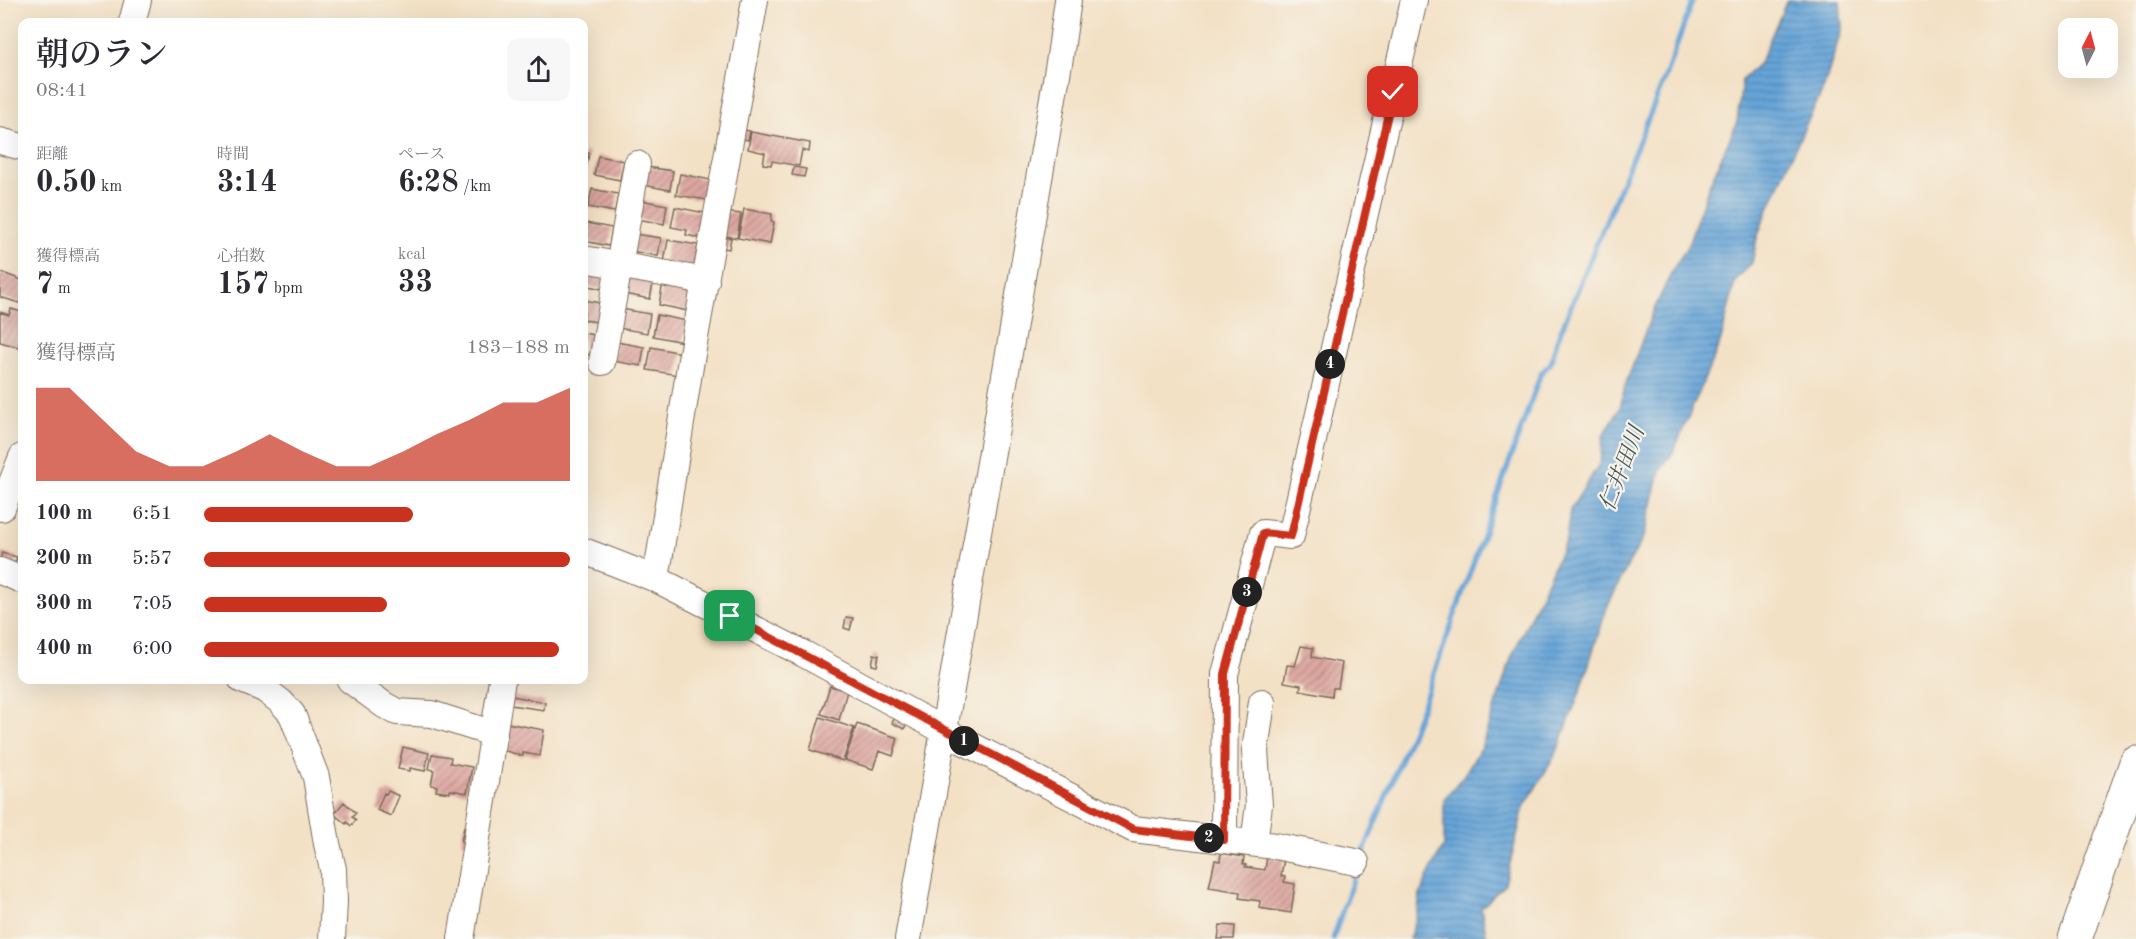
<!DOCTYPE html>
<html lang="ja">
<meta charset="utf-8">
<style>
:root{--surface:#fff;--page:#f7f7f7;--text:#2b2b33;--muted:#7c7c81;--accent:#c8321e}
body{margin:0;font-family:"Old Standard TT","Noto Serif JP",serif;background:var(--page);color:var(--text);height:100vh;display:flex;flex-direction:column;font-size:22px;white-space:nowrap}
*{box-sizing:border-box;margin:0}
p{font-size:20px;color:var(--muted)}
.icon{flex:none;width:33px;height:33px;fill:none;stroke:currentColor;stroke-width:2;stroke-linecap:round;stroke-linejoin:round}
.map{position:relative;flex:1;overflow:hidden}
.sheet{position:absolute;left:18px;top:18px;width:570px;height:666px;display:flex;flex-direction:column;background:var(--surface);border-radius:12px;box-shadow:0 6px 24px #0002}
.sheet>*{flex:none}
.needle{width:39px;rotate:6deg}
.buttons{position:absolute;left:2058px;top:18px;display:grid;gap:12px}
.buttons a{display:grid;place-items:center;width:60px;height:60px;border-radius:12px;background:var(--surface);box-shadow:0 6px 24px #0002;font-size:30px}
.pin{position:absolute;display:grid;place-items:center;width:51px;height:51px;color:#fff;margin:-26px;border-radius:12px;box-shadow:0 3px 9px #0006}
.km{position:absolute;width:30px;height:30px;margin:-15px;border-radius:50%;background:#222;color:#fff;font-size:16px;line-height:30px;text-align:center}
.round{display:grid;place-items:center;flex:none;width:63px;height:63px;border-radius:12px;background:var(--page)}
.summary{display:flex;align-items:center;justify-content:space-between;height:102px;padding:0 18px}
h1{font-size:33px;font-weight:600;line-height:45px}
.metrics{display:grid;grid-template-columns:repeat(3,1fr);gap:9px;height:102px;padding:6px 18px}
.metrics div{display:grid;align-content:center}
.metrics b{font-size:30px;font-weight:600}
.metrics small{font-size:16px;font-weight:400}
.metrics p{font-size:16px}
.chart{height:168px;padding:12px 18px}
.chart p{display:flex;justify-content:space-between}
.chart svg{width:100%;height:108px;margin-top:6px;fill:var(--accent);opacity:.7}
ul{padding:0 18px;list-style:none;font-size:20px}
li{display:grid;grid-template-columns:96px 72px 1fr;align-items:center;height:45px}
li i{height:15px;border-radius:8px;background:var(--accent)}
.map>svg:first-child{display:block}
</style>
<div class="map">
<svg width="2136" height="939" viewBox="0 0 2136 939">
<defs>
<pattern id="water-rules" width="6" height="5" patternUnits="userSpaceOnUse" patternTransform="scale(1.5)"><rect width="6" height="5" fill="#66a4d8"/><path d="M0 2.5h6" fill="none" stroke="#5586af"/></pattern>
<pattern id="building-hatch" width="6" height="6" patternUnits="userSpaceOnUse" patternTransform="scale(1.5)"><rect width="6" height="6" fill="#dda7a1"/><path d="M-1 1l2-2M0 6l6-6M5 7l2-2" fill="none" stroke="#b48883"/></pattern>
</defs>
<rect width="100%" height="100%" fill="#f7f3e8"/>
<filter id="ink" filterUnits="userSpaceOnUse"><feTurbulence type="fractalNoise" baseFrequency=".0167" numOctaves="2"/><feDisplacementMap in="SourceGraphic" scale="12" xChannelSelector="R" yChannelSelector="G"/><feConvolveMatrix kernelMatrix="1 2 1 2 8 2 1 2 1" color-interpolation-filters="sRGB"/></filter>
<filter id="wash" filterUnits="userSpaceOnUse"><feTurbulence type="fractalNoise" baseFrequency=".008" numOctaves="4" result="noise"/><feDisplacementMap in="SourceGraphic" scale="24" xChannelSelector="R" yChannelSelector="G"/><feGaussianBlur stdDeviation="1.35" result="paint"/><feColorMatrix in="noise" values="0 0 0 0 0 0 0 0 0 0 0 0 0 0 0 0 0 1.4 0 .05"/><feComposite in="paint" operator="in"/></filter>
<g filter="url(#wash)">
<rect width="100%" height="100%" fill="#f3e1c6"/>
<path fill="url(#water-rules)" stroke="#50677b" stroke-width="1.5" d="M1787,0h53l2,28 -19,62 -21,43 -39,89 -6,16 -5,25 -17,18 -14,59 -48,113 -13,18 -16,66 -14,24 -24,49 -25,79 -24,63 -33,55 -19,77 -24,24 6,31h-78l8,-23 3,-21 11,-26 13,-23v-47l20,-24 17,-27 31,-92 54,-116 4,-30 30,-47 3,-27 17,-28 5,-22 26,-70 21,-45 15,-24 21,-59 29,-66 5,-42 18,-18z"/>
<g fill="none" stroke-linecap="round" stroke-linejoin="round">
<path stroke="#66a4d8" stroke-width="5" d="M1362,856l60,-149 119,-334 10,-10 6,-23 107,-260 29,-80
M1333,939l24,-71"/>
</g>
<g id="blocks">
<path fill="url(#building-hatch)" d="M738,129l12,2 -2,9 -12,-2z
M751,132l59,11 -1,9 -7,-2 -3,16 -27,-5 -1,4 -8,-1 2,-11 -17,-4z
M584,152l5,1 -4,22h-1z
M598,156l26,5 -4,19 -26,-5z
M646,167l27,4 -3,19 -27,-5z
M794,167l12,2 -2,8 -12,-2z
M680,174l31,6 -4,20 -31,-5z
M592,189l26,5 -3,18 -27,-5z
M640,200l27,5 -3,19 -27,-5z
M675,207l30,6 -6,25 -13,-3 1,-5 -16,-3z
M744,209l28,5 -1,7 3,1 -4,22 -32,-6z
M723,212l18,2 -4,24 -18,-3z
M586,223l26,5 -3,18 -25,-5z
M634,234l27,4 -3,18 -27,-5z
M720,236l11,2 -2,11 -11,-2z
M668,240l30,5 -4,22 -30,-5z
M584,267l21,4 -3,18 -18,-4z
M0,272l22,8v24l-22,-7z
M628,274l26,5 -4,20 -26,-5z
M663,282l30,6 -5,23 -29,-6z
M584,300l16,3 -3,19 -13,-2z
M11,309l11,3v36l-22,-6v-30l9,3z
M621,309l29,5 -3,19 -29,-5z
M657,315l30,6 -4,21 -30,-6z
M584,333l10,2 -4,20 -6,-1z
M617,342l27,5 -3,19 -28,-5z
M651,347l31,6 -4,22 -31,-5z
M2,553l15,4 -2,6 -15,-4z
M846,617l7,1 -3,12 -6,-2z
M1301,646l12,2 -1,9 30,6 -4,25h-5l-1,8 -32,-6 1,-5 -17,-3 3,-17 8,1z
M874,654l5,1 -2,11 -5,-1z
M830,686l17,5 -8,29 -18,-6z
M512,696l33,6 -1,8 -33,-5z
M897,713l12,6 -5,10 -12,-6z
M820,717l34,11 -11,33 -33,-11z
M507,723l37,7 -4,26 -17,-3v3l-21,-6z
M857,724l41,14 -5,18 -14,-5 -6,18 -28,-9z
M403,747l26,6 -4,18 -15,-3v3l-12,-2z
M432,754l19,3 -1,6 22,4 -5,26 -17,-3v3l-14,-2 1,-5 -6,-1 3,-15 -5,-1z
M388,791l11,5 -8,20 -14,-6 7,-17 2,1z
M344,802l12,11 -4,4 4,3 -5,6 -4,-4 -1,2 -12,-10z
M464,826l12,2 -4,16 -11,-2z
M1221,853l23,4 -1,7 3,1 -1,2 20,3 2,-14 17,3 -3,17 4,1 -1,5 11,2 -4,29 -32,-5 1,-7 -21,-3 1,-6 -31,-5 6,-27 5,1z
M1220,925l15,1 -1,13h-16z"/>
</g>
</g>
<g filter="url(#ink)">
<use href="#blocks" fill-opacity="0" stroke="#7b6a59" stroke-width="1.5"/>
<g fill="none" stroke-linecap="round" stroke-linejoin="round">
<defs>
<path id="minor" d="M132,22l6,-22
M0,141l22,6
M584,259l122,22
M602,362l35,-198
M0,507l2,1 20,-51
M584,551l72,28 148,75 155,85 174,90 142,17 81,16
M0,571l22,9
M656,579l35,-219 64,-360
M242,680l22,9 17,13 11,12 24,63 11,67 6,25 1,33 -2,37
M350,680l34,25 13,7 35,2 62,20
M1224,840l1,-166 38,-141 28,3 123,-536
M1254,843l5,-38 -4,-54 7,-49
M461,939l41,-259
M908,939l152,-882 8,-57"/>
<path id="major" d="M2075,939l61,-176"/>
</defs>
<use href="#minor" stroke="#7b6a59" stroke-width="28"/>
<use href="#major" stroke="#7b6a59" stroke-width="35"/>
<use href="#minor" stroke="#fff" stroke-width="26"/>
<use href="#major" stroke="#fff" stroke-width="33"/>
</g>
</g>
<g fill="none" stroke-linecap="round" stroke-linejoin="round" filter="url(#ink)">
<defs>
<path id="route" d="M730,616l403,213 91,11 1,-166 38,-141 28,3 102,-444"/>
</defs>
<use href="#route" stroke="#fff" stroke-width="12"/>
<use href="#route" stroke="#c8321e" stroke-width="8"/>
</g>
<g text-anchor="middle" stroke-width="4.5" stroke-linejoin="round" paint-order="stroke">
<g font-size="22" font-style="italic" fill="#4a555f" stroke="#f7f3e8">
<text transform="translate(1621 468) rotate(-69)" y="8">仁井田川</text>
</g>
</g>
</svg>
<div class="buttons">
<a><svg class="needle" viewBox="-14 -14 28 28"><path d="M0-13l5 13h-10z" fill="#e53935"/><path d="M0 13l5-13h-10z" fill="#7c7c81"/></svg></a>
</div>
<div class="pin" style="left:730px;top:616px;background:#1e9e55"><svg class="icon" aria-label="arrive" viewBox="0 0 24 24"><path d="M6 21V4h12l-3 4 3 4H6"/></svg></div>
<div class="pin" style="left:1393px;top:92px;background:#d93025"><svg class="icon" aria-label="check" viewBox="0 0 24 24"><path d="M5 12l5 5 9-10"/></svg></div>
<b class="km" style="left:964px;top:741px">1</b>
<b class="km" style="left:1209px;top:838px">2</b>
<b class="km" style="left:1247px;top:592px">3</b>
<b class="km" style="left:1330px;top:364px">4</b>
<section class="sheet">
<div class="summary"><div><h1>朝のラン</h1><p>08:41</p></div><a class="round"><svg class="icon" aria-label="share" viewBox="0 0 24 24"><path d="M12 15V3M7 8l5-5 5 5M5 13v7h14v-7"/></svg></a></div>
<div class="metrics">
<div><p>距離</p><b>0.50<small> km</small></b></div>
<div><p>時間</p><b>3:14</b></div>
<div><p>ペース</p><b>6:28<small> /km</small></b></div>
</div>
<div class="metrics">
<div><p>獲得標高</p><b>7<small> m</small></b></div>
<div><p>心拍数</p><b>157<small> bpm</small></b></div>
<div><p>kcal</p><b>33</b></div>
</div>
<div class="chart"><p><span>獲得標高</span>183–188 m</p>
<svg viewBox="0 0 160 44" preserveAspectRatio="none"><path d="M0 44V6L10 6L20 19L30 32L40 38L50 38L60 32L70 25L80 32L90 38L100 38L110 32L120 25L130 19L140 12L150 12L160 6V44z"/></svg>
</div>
<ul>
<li><b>100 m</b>6:51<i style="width:57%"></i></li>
<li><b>200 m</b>5:57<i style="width:100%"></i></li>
<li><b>300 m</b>7:05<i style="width:50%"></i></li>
<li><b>400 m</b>6:00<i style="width:97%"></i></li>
</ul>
</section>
</div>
